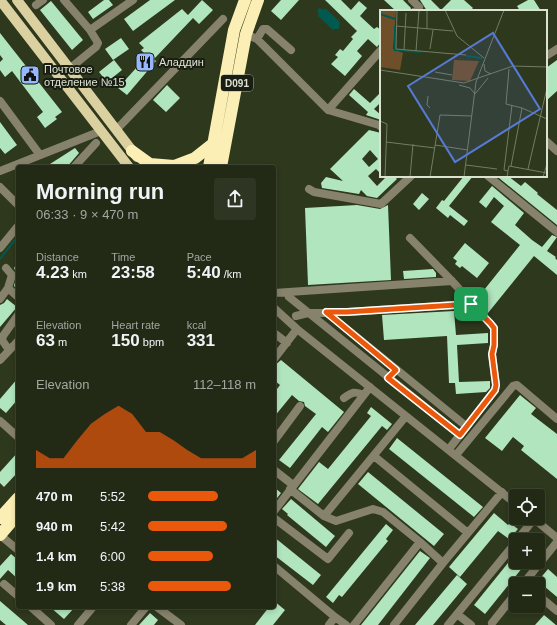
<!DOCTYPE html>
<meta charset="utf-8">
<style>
:root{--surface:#222a16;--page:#2e3623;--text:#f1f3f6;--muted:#a2a7a1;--line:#3f4635;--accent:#ea580c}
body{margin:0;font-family:Arial,sans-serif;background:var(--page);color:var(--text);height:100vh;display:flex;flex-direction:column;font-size:15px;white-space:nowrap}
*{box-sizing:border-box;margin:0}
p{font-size:13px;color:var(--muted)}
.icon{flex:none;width:22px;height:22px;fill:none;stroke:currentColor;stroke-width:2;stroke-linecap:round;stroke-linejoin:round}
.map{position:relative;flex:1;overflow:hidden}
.sheet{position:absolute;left:16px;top:165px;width:260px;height:444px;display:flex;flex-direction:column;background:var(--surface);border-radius:4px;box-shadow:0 2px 6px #0003,0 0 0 1px var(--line)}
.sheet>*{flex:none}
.fabs{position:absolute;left:509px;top:489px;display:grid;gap:8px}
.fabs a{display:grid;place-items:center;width:36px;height:36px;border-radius:4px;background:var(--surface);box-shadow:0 2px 6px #0003,0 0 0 1px var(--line);font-size:20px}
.pin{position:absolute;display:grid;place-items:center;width:34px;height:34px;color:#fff;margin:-17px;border-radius:8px;box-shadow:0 2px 6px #0006}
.round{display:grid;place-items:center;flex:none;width:42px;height:42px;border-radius:4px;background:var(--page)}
.headline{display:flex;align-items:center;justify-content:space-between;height:68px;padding:0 20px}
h1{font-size:22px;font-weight:800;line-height:30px}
.metrics{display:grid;grid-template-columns:repeat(3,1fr);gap:6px;height:68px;padding:4px 20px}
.metrics div{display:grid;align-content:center}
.metrics b{font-size:17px;font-weight:800}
.metrics small{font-size:11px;font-weight:400}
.metrics p{font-size:11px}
.chart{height:112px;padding:8px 20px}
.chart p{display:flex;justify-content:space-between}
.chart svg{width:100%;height:72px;margin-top:4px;fill:var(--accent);opacity:.7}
ul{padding:0 20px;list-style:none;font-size:13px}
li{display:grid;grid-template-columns:64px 48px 1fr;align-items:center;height:30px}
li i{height:10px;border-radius:5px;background:var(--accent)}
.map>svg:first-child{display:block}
</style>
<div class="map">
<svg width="557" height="625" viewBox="0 0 557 625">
<rect width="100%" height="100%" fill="#2e381d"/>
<path fill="#005a4f" d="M319,8l5,2 1,-2 15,14 -1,7h-5l-1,1 -15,-14 1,-1 -2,-4z"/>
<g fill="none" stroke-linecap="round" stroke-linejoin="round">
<path stroke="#005a4f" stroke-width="2" d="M0,259l18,-23"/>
</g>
<path fill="#b0e5be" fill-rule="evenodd" d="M104,0h5l4,5 -20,14 -5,-7z
M150,0h25l-42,31 -9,-12z
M202,0l11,10 -14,14 -6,-6 -39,41 2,2 -29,34 -9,-7 29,-32 -6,-6 3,-2 -5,-5 43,-34 6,6z
M281,0h18l-18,20 -10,-9z
M325,0h16l10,10 8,-9 8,7 -7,8 14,13 3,-2 4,3v12l-4,5 -9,-8 -11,12 5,5 -17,20 -14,-12 7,-7 -3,-2 5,-6 3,2 10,-12 -2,-2 6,-6z
M384,0h19l8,8 -1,3h-14z
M420,0h11l10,10 10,-10h13l9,8 -3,3h-43z
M528,0h6l7,11h-21l-3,-5z
M51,1l32,39 -11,10 -32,-40z
M0,33l62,79 -7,5 2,2 -12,9 -8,-11 6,-5 -31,-41 -7,6 -5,-7v-8l3,-3 -3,-4z
M121,38l8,11 -16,11 -8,-11z
M114,60l8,10 -15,12 -8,-10z
M557,60v31l-11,10v-33z
M167,85l13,13 -14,14 -13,-12z
M354,89l16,14 11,-11v10l-7,7 7,6v5l-15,-5 2,-3 -19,-17z
M0,122l17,23 -12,9 -5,-6z
M369,130l12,3v41l-5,-5 -8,7 9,10 10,-10h7l3,3 -20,19 -10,-2 -6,-6 -2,4 -37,-6 -1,-5 5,-6 17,4 -13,-12zM370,150l8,9 -9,8 -7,-8z
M75,148l4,5 -12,14h-14l-3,-3z
M464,176h9l-24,30 19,15 -4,5 -14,-11 -2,3 -12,-10 6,-8 2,1z
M500,176h8l13,10 4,-4 13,11 -1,1 20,16v15l-58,-47z
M492,186l32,27 -9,12 17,15 10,7 10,-12 5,2 -10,14 9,6 -1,1 2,2v15l-23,-19 -46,57 -12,-13 44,-55 -29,-23 13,-16 -10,-9 -8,11 -7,-6z
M422,193l7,6 -10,11 -6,-6z
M357,205l23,4 8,-4 3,75 -83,5 -3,-77z
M465,243l24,20 -12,15 -15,-12 -2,2 -5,-4 2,-3 -4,-3z
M18,262v25l-1,2 -3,-3 3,-12 -3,-6z
M433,269l3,4v4l-32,2 -1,-8z
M7,299l10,8 -17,20v-22l4,-2z
M454,311l2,24 32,-2v10l-31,2 2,37 31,-1v7l-4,4 -30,2 -1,-11h-6l-2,-47 -63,4 -2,-25z
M281,360l63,52 -16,20 -6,-5 -32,41 -11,-8 37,-46 -11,-8 -1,-4 -5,-1 -7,-6 -18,22v-24l6,-8 -6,-5v-14z
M18,378v21l-12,14 -6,-5v-9z
M520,395l16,13 -5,6 26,20v45l-36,-29 3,-4 -11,-9 -11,14 -17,-13z
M371,407l21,17 -5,6 -5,-4 -64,78 -20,-15 21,-27 9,7 43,-53 -4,-3z
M397,438l86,69 -9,10 -85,-68z
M18,452v20l-14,15 -4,-4v-11z
M368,472l76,62 -10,12 -76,-62z
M274,487l7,6 -7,9z
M291,499l44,37 -9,11 -39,-32 1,-1 -6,-5z
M494,513l14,12 2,-2 8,6 -9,10 -11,-8 -38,46 -11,-10z
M386,524l7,6 -7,9 2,2 -46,56 -3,-2 -6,8 -7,-6z
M274,537l47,38 -8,10 -39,-30z
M538,541l8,6 -8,10z
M420,551l10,7 -52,67h-17z
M516,553v9h11l-42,52 -11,-9z
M11,554l7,6v19l-10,-9 -8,9v-13z
M548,569l9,8v20l-19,-16z
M457,575l10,9 -34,41h-18z
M0,601l28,24h-22l-6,-5z
M274,601l11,9 -12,15h-18l14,-18h5z
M50,607h25l-11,12z
M150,613l8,7 -4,5h-15z
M544,615l12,10h-21z"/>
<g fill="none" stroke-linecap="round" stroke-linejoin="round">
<path stroke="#87826b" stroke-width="8" d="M64,0l26,30
M412,0l7,7 -4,4
M36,5l7,-5
M246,34l11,5 71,71 51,15 2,2
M257,39l6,-10h4l24,21
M546,56l11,-7
M69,69l27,-22 2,-4 -8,-13 43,-30
M0,101l40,54
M328,110l53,-60
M116,130l107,-111
M546,141l11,10
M74,167l22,-24
M0,171l101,-40
M488,176l69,56
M0,187l18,18
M309,189l5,3 67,12 30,-28
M410,238l42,43 42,47v17l-2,9 4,31 -1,5 -46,59
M0,248l18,-22
M6,268l6,7 -4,13
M274,293l178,-12
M289,297l171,138
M0,299l8,-11 10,9
M274,308l23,21 219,175
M326,312l140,114
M296,316l12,-3 39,-1 124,-8
M274,333l13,10
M9,350l-7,-10 1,-4 15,-21
M274,359l23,-30
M0,360l18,-19
M344,398c8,-6 11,-7 20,-3
M0,421l18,16
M274,441l26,-35
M456,455l57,-69 4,-1 40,34
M374,456l94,77
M274,470l19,15
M290,489l34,27 12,5 37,-12 10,3 37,30
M274,511l96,-124
M324,516l82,-100
M274,518l54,41 21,-26
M533,518l24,20
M0,535l18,15
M517,540l17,-21
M443,563l59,-71
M274,566l61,51 11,8
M4,584l14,12
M523,584l34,-42
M538,595l19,16
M31,607l20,18
M157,607l24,18
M457,614l14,11
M492,623l24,-30
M78,625l15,-18
M131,625l15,-18
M329,625l6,-8
M354,625l66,-83 23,21 -49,62
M448,625l68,-83"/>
<path stroke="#dbd0a0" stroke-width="10" d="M0,0l129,167
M17,0l120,157"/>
<path stroke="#fcefb5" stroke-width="12" d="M132,151l18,13 24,2 21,-8 19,-15
M209,167l25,-137 11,-30
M221,167l25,-133 12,-34
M0,518l18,-20
M0,535l18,-21"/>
</g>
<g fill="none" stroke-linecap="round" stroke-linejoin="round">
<defs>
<path id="route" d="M471,304l19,19 4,5v17l-2,9 4,31 -1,5 -35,45 -72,-57 8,-8 -70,-58h21z"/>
</defs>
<use href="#route" stroke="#fff" stroke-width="8"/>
<use href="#route" stroke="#ea580c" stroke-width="5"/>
</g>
<defs>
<symbol id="restaurant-square" viewBox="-11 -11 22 22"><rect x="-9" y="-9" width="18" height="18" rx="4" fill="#94b7fd" stroke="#191d12"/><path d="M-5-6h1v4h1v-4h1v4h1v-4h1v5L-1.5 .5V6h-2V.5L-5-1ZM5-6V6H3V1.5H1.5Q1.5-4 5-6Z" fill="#111"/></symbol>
<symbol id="civic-square" viewBox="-11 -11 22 22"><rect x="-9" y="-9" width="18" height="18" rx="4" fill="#94b7fd" stroke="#191d12"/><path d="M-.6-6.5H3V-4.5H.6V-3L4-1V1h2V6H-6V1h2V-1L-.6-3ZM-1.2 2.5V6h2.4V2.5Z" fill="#111"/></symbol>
</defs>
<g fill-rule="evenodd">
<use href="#restaurant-square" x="134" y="51" width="22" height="22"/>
<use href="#civic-square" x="19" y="64" width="22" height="22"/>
</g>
<g text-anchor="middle" stroke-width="4" stroke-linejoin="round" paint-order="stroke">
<rect fill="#191d12" stroke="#a1a798" stroke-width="1" x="221" y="75" width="32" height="16" rx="3"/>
<g font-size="10" font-weight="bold" fill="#dbe2d2">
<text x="237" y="87">D091</text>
</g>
<g font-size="11" fill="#dbe2d2" stroke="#191d12" text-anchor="start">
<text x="159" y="66">Аладдин</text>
<text x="44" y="73">Почтовое<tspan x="44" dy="13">отделение №15</tspan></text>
</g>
</g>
<g transform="translate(380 10)">
<rect width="167" height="167" fill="#2e381d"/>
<path d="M0,0h16l-3,39 10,4 -3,17 -20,-3zM74,50l25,1 -9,20 -18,-1z" fill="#6f4f29"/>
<path fill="none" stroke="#005a4f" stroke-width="2" d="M0,4l15,5M15,16v24l26,2M86,46l16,2"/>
<path fill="none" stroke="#737c65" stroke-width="1" d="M17,0l-1,39 70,6M65,0l12,26 27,22M16,16l57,5M47,19v-19M50,39l3,-19M24,40l2,-37M36,41l3,-40M104,54l1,7 6,3M129,59l-3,35 16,4 25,11M0,60l84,13 49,-17 34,1M55,62l17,3M96,72l28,-72M79,75l11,3 5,6 13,-16M48,86l-1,9 3,3M0,111l7,3 -2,53M6,132l49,6M55,135l33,5M86,155l31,4M131,156l11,-58M148,159l19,-81M128,161l1,-5 38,7M30,167l3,-33M50,167l10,-62 32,1M84,167l12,-95M127,167l1,-6 -4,-1 8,-65M163,167l4,-13"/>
<path fill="#567ad6" fill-opacity="0.15" stroke="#567ad6" stroke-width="2" d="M113,23l47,76 -85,53 -47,-76z"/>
<rect width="167" height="167" fill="none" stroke="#dbe2d2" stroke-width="2"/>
</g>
</svg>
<div class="fabs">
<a><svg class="icon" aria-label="locate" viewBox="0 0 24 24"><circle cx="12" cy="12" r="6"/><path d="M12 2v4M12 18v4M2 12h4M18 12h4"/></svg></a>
<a>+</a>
<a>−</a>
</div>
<div class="pin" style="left:471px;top:304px;background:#1e9e55"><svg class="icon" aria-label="arrive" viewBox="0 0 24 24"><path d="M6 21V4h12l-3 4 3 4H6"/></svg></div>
<section class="sheet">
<div class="headline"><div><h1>Morning run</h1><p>06:33 · 9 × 470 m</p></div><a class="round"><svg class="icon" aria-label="share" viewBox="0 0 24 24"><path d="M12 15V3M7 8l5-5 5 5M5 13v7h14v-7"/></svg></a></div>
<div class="metrics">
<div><p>Distance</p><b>4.23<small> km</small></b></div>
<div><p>Time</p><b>23:58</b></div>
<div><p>Pace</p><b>5:40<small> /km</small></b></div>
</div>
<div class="metrics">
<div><p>Elevation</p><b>63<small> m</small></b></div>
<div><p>Heart rate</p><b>150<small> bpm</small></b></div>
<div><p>kcal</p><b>331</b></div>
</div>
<div class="chart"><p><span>Elevation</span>112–118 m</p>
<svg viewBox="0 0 160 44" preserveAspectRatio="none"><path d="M0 44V33L10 38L20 38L30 27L40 17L50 11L60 6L70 11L80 22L90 22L100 27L110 33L120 38L130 38L140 38L150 38L160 33V44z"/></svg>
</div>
<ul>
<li><b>470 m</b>5:52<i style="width:65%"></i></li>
<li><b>940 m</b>5:42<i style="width:73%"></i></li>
<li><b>1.4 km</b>6:00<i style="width:60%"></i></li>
<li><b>1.9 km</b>5:38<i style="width:77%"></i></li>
</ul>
</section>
</div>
